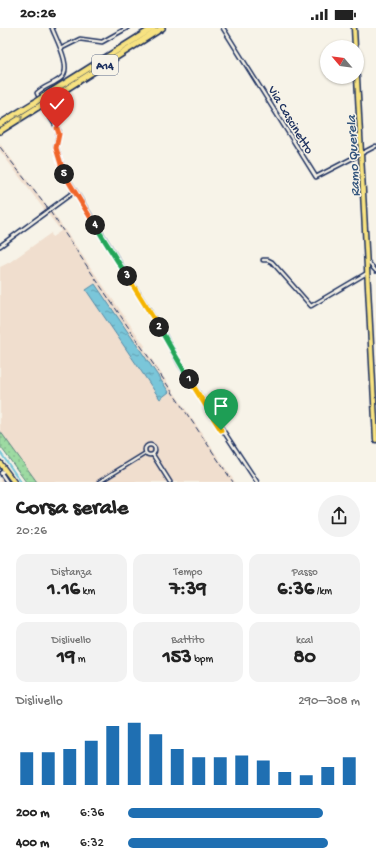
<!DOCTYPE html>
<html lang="it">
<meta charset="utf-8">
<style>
:root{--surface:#fff;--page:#f2f2f2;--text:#222;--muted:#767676;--accent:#1f6fb2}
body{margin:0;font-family:"Gochi Hand",sans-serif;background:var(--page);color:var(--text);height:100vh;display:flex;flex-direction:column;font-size:15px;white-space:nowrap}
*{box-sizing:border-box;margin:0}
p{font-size:13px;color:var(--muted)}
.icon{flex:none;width:22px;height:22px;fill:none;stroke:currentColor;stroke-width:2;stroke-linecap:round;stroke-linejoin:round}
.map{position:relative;height:454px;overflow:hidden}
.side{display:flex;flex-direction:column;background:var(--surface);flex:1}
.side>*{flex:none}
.needle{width:26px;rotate:299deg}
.fabs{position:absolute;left:320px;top:12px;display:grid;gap:8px}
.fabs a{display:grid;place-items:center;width:44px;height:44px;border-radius:50%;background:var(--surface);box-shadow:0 1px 3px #0004;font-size:20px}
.pin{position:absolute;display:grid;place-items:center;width:34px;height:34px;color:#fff;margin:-41px -17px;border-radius:50% 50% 50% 0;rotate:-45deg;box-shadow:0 0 4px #0007}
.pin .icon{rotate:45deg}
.km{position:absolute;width:20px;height:20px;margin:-10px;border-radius:50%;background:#222;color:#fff;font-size:11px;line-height:20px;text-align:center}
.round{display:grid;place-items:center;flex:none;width:42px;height:42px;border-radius:21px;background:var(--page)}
.head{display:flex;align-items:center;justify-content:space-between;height:68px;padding:0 16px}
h1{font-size:22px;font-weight:800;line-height:30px}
.figures{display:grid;grid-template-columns:repeat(3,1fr);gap:6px;height:68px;padding:4px 16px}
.figures div{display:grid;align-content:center;border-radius:10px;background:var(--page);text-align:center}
.figures b{font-size:20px;font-weight:800}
.figures small{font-size:11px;font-weight:400}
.figures p{font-size:11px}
.chart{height:112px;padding:8px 16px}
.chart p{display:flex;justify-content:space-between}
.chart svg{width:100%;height:72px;margin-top:4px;stroke:var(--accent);stroke-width:6}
ul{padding:0 16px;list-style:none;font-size:13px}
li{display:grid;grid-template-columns:64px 48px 1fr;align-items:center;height:30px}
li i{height:10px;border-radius:5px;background:var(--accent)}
.status{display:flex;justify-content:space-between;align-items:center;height:28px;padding:0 20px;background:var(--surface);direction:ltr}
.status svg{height:11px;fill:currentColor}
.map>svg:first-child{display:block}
</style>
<div class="status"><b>20:26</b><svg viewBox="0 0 49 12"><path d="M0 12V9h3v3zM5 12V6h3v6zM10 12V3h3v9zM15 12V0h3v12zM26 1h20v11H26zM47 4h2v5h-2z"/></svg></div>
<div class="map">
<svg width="376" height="454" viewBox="0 0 376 454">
<defs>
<pattern id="grass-dots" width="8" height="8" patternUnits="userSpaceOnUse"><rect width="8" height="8" fill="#9ddaa2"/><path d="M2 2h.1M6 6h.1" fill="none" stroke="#87bb8e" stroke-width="1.8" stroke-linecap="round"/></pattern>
<pattern id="water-ripples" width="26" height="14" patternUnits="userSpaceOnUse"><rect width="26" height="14" fill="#7ac6d9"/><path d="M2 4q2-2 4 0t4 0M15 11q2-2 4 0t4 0" fill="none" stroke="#63a1b3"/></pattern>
</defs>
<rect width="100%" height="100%" fill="#f7f3e8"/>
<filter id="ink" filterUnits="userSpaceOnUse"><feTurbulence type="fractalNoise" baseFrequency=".025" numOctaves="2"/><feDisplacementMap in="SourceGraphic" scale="8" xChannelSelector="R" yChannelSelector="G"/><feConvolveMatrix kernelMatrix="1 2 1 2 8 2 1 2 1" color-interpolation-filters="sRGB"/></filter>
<g filter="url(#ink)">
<path fill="#f0dece" d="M0,116l49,65 -3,3 -46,-61z
M51,182l94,136 -1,2 91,134h-208l-27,-37v-178l10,-5 41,-29 1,4 9,-6 -14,-18z
M0,430l18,24h-18z"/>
<path fill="url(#grass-dots)" stroke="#5c8480" d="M0,403l37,51h-11l-26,-36z"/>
<path fill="url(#water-ripples)" stroke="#548aa8" d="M95,256l74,108 -9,7 -74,-109z"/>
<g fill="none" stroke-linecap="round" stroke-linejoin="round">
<path stroke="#548aa8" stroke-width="1" d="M357,24l1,23
M0,441l1,1
M0,449h1"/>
<path stroke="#7ac6d9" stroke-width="2" d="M0,424l21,30"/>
<defs>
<path id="minor" d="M223,0l93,149 60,-31
M62,20l18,-9 22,3 25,-14
M40,72l-3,-7c7,-7 17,-9 24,-15 12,-9 -5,-39 -9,-50
M42,76l17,27 -3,16 8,26 101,163 15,29 77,117
M0,218l75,-55
M263,232h5l4,2 39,44 56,-33
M367,233l9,10
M145 422a5 5 0 1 1 10 0a5 5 0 1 1-10 0Z
M153,427l17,27
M5,442l-4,3 6,9
M99,454l47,-29"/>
<path id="major" d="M354,0l1,19
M357,49l19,363
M0,435l14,19"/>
<path id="highway" d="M43,69l110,-69
M47,73l115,-73
M0,96l34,-21
M0,103l38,-24"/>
</defs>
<use href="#minor" stroke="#1b2f5e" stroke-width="5.5"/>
<use href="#major" stroke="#1b2f5e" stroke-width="7"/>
<use href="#highway" stroke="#1b2f5e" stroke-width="8"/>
<use href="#minor" stroke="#f7f3e8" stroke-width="2.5"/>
<use href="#major" stroke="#f7e281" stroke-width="4"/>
<use href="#highway" stroke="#f7e281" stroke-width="5"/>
<path stroke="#1b2f5e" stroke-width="1" stroke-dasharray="6 3" stroke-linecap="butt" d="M0,119l49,63 184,272"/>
<defs>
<path id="highway-bridge" d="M34,75l9,-6
M38,79l9,-6"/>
</defs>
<use href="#highway-bridge" stroke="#1b2f5e" stroke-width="8" stroke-linecap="butt"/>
<use href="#highway-bridge" stroke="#f7e281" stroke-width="5"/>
</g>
<defs><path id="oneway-chevron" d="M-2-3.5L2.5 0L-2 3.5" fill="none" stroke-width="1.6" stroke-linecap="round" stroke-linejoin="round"/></defs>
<use stroke="#898870" href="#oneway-chevron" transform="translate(20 90) rotate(-33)"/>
</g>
<g fill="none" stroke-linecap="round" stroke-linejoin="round" filter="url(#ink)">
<defs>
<path id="split-1" d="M189,351l32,51"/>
<path id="split-2" d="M159,299l30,52"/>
<path id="split-3" d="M127,248l32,51"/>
<path id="split-4" d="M95,197l32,51"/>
<path id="split-5" d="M64,146l31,51"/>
<path id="split-6" d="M57,100l2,6 -3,14 8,26"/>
</defs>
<use href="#split-1" stroke="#fff" stroke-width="8"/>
<use href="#split-2" stroke="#fff" stroke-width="8"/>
<use href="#split-3" stroke="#fff" stroke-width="8"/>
<use href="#split-4" stroke="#fff" stroke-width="8"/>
<use href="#split-5" stroke="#fff" stroke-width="8"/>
<use href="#split-6" stroke="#fff" stroke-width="8"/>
<use href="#split-1" stroke="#f5b400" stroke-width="5"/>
<use href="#split-2" stroke="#22a559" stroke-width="5"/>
<use href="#split-3" stroke="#f5b400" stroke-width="5"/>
<use href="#split-4" stroke="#22a559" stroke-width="5"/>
<use href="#split-5" stroke="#f0652b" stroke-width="5"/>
<use href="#split-6" stroke="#f0652b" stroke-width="5"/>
</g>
<g text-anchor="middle" stroke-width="3" stroke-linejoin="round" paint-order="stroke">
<rect fill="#f7f3e8" stroke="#5d6a87" stroke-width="1" x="92" y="27" width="26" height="20" rx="3"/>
<g font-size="12" font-weight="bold" fill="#1b2f5e">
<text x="105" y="41">A14</text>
</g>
<g font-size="13" fill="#1b2f5e" stroke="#f7f3e8">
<text transform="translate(292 91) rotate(59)" y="5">Via Cascinetto</text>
</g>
<g font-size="14" font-style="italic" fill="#33557d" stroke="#f7f3e8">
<text transform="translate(352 128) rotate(-93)" y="5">Ramo Querela</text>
</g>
</g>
</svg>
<div class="fabs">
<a><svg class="needle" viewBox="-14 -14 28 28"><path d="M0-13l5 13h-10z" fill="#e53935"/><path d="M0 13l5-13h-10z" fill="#767676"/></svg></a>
</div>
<div class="pin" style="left:221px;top:402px;background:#1e9e55"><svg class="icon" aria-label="arrive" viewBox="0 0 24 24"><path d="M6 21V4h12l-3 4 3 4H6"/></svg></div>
<div class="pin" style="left:57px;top:100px;background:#d93025"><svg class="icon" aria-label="check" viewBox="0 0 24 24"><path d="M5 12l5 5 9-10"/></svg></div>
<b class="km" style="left:189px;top:351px">1</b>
<b class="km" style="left:159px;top:299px">2</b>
<b class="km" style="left:127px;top:248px">3</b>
<b class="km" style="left:95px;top:197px">4</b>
<b class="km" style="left:64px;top:146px">5</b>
</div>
<section class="side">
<div class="head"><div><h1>Corsa serale</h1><p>20:26</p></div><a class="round"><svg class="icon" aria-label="share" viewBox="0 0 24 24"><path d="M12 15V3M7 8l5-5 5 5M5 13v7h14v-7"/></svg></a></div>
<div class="figures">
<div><p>Distanza</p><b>1.16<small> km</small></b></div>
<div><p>Tempo</p><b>7:39</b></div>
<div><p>Passo</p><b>6:36<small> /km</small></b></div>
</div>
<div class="figures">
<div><p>Dislivello</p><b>19<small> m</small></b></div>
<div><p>Battito</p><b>153<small> bpm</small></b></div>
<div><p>kcal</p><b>80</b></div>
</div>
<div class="chart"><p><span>Dislivello</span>290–308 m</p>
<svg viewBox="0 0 160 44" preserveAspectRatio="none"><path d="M5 44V24M15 44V24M25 44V22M35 44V17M45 44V8M55 44V6M65 44V13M75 44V22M85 44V27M95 44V27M105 44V26M115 44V29M125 44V36M135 44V38M145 44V33M155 44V27"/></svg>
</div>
<ul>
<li><b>200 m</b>6:36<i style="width:84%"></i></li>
<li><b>400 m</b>6:32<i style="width:86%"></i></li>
</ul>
</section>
